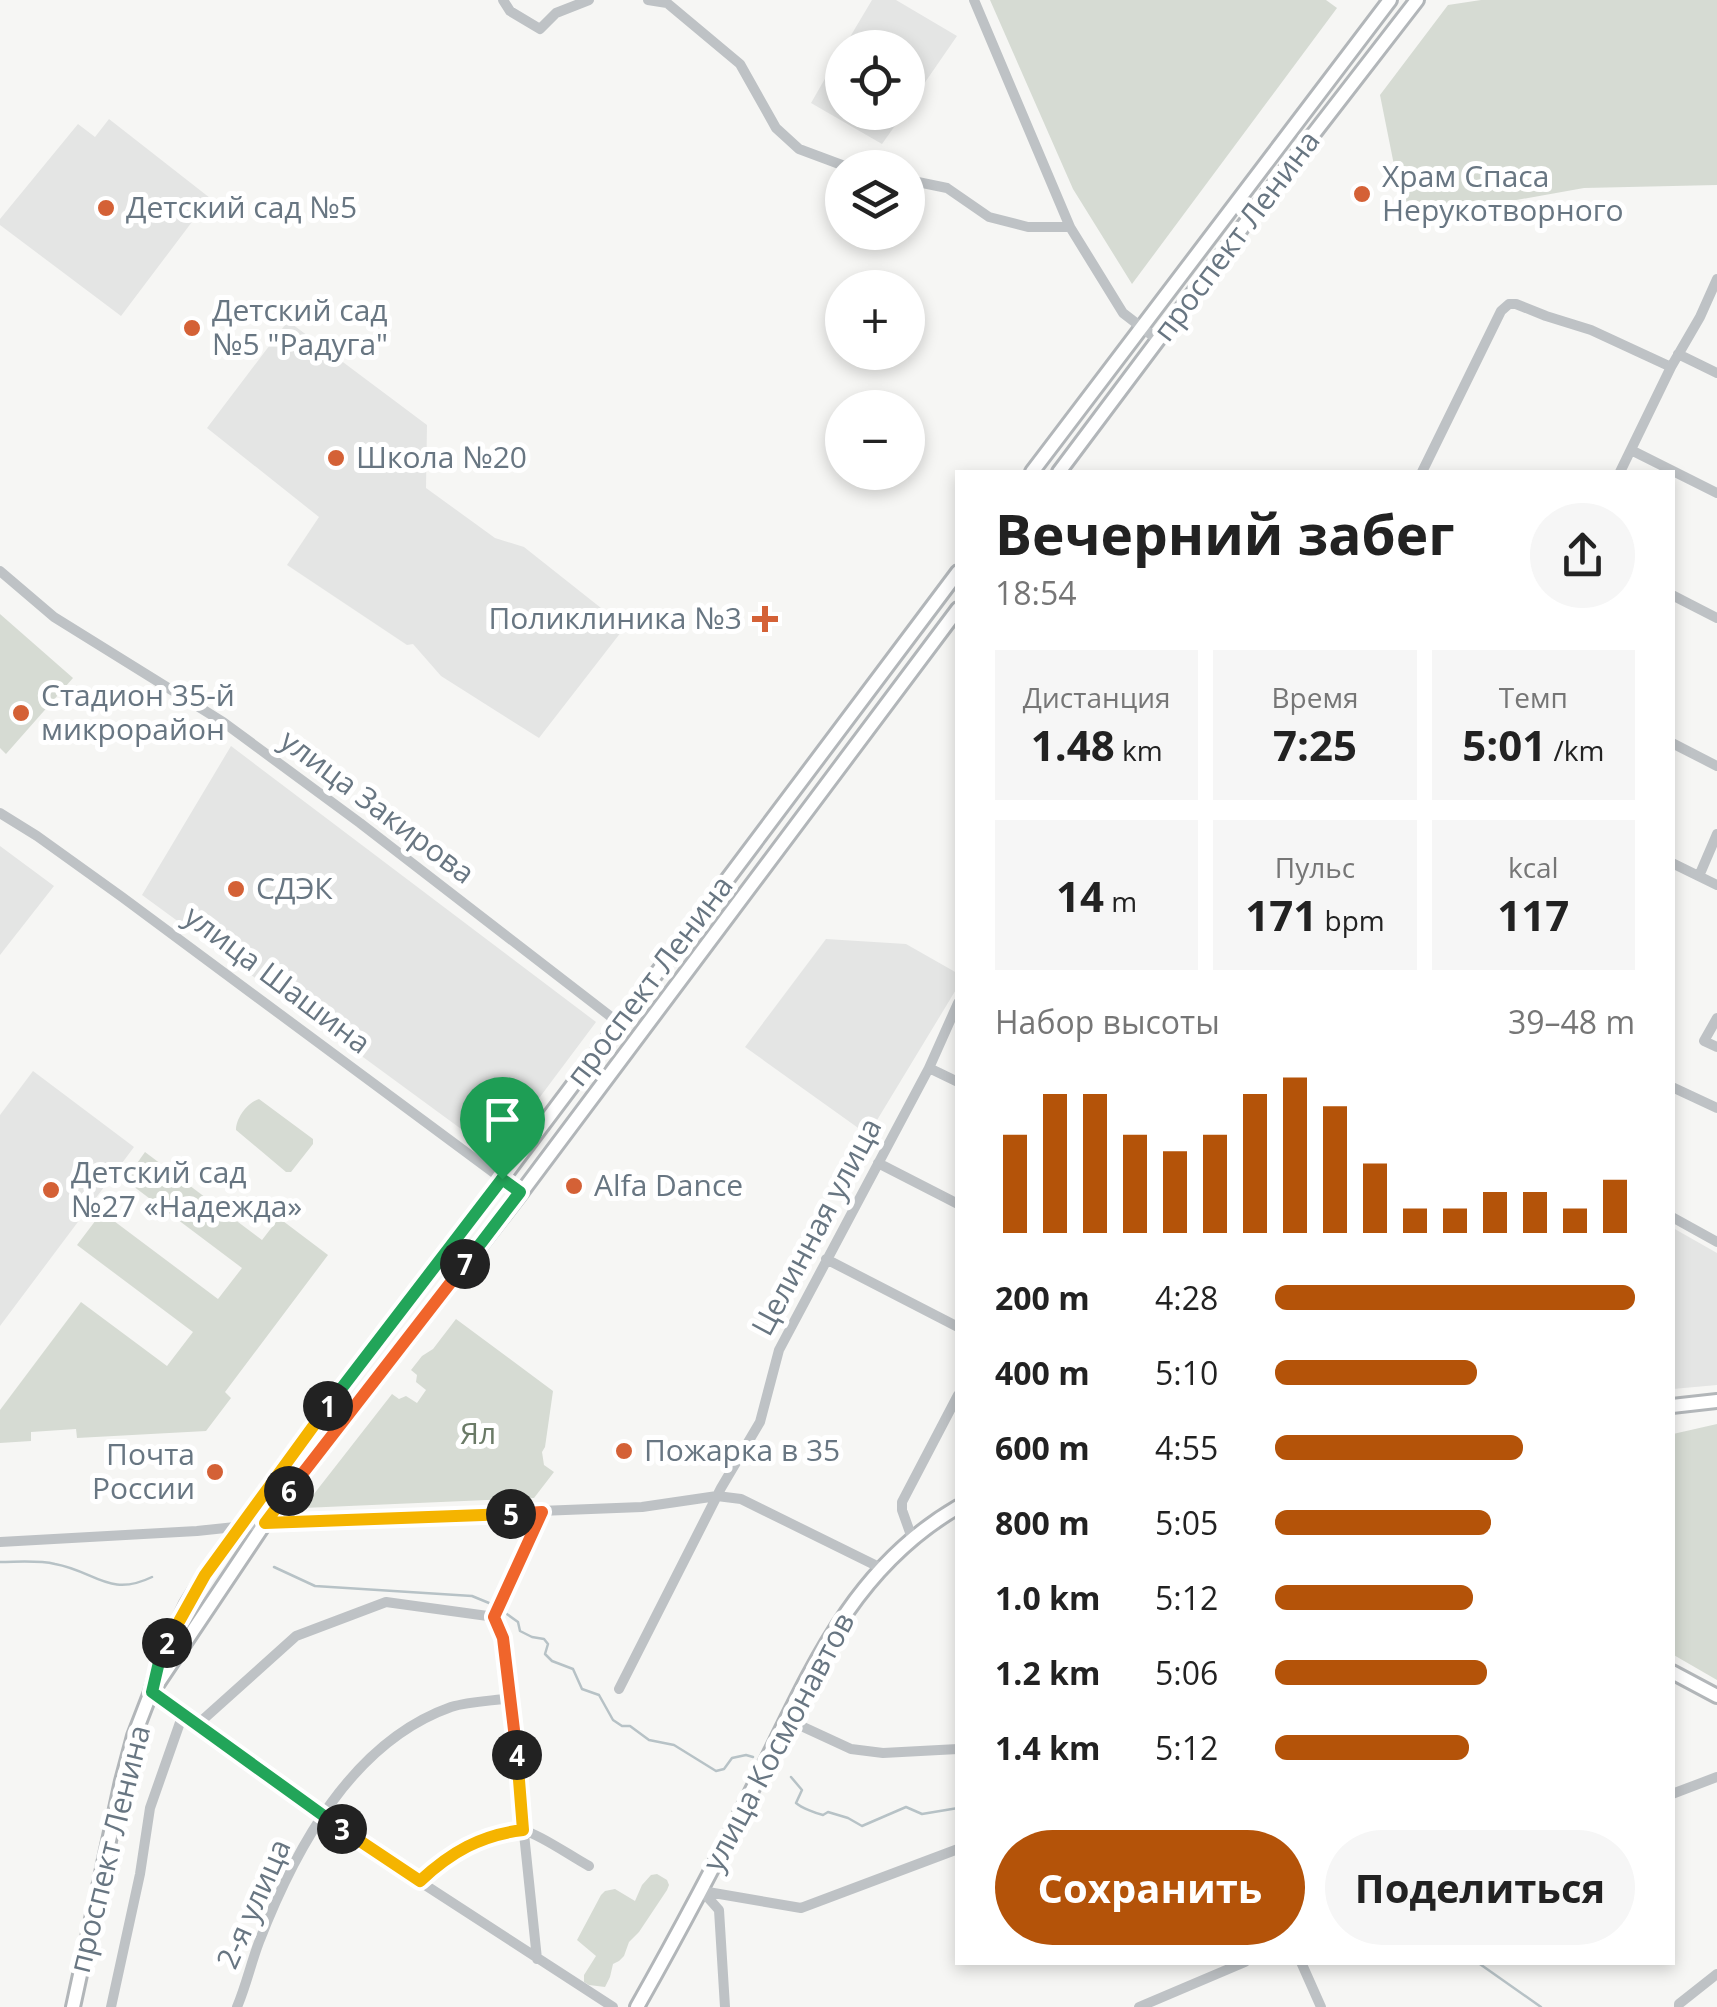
<!DOCTYPE html>
<html lang="ru">
<meta charset="utf-8">
<style>
:root{--surface:#fff;--page:#f6f6f6;--text:#222;--muted:#767676;--accent:#b45309}
body{margin:0;font-family:"Open Sans",sans-serif;background:var(--page);color:var(--text);height:100vh;display:flex;flex-direction:column;font-size:38px;white-space:nowrap}
*{box-sizing:border-box;margin:0}
p{font-size:32px;color:var(--muted)}
.icon{flex:none;width:55px;height:55px;fill:none;stroke:currentColor;stroke-width:2;stroke-linecap:round;stroke-linejoin:round}
.map{position:relative;flex:1;overflow:hidden}
.side{position:absolute;left:955px;top:470px;width:720px;height:1495px;display:flex;flex-direction:column;background:var(--surface);border-radius:0px;box-shadow:0 5px 15px #0003}
.side>*{flex:none}
.tools{position:absolute;left:825px;top:30px;display:grid;gap:20px}
.tools a{display:grid;place-items:center;width:100px;height:100px;border-radius:50%;background:var(--surface);box-shadow:0 5px 15px #0003;font-size:50px}
.pin{position:absolute;display:grid;place-items:center;width:85px;height:85px;color:#fff;margin:-102px -42px;border-radius:50% 50% 50% 0;rotate:-45deg;box-shadow:0 0 10px #0007}
.pin .icon{rotate:45deg}
.km{position:absolute;width:50px;height:50px;margin:-25px;border-radius:50%;background:#222;color:#fff;font-size:28px;line-height:50px;text-align:center}
.round{display:grid;place-items:center;flex:none;width:105px;height:105px;border-radius:52px;background:var(--page)}
.overview{display:flex;align-items:center;justify-content:space-between;height:170px;padding:0 40px}
h1{font-size:55px;font-weight:700;line-height:75px}
.metrics{display:grid;grid-template-columns:repeat(3,1fr);gap:15px;height:170px;padding:10px 40px}
.metrics div{display:grid;align-content:center;border-radius:0px;background:var(--page);text-align:center}
.metrics b{font-size:42px;font-weight:700}
.metrics small{font-size:28px;font-weight:400}
.metrics p{font-size:28px}
.chart{height:280px;padding:20px 40px}
.chart p{display:flex;justify-content:space-between}
.chart svg{width:100%;height:180px;margin-top:10px;stroke:var(--accent);stroke-width:6}
.primary-button{display:flex;gap:20px;margin-top:auto;padding:20px 40px}
.primary-button a{flex:1;height:115px;border-radius:60px;background:var(--accent);color:#fff;font-size:40px;font-weight:700;line-height:115px;text-align:center}
.primary-button a+a{background:var(--page);color:var(--text)}
ul{padding:0 40px;list-style:none;font-size:32px}
li{display:grid;grid-template-columns:160px 120px 1fr;align-items:center;height:75px}
li i{height:25px;border-radius:12px;background:var(--accent)}
.map>svg:first-child{display:block}
</style>
<div class="map">
<svg width="1717" height="2007" viewBox="0 0 1717 2007">
<rect width="100%" height="100%" fill="#f6f6f4"/>
<path fill="#e4e5e4" d="M872,0h24l61,36 -49,71v-59l-64,-1z
M842,49v63l62,1 -22,31 -71,-41z
M109,119l101,79 -89,118 -121,-91v-6l78,-95 17,13z
M288,321l139,104 -1,63 69,50 29,9 101,80 -86,111 -98,-62 -28,-32 -6,1 -120,-80 32,-48 -112,-89z
M231,746l365,276 -74,99 -21,16 -33,-3 -326,-239z
M0,846l54,40 -54,69z
M826,939l80,5 51,29v15l-89,147 -123,-88z
M33,1071l101,76 -134,179v-211z
M1673,1228l44,25v132l-44,4z"/>
<path fill="#d6dbd3" d="M990,0h336l11,8 -205,276 -59,-95z
M1481,0h236v185l-133,3 -179,32 -25,-125 68,-90z
M0,614l73,64 -67,76 -6,-6z
M259,1099l54,40v5l-22,28h-5l-50,-42c0,-12 11,-27 23,-31z
M145,1152l117,88 17,-22 49,37 -103,137 6,6 -25,33 -129,7 -1,-9 -45,3v9l-31,2v-33l81,-108 86,64 26,-34 -116,-87 25,-33 116,87 24,-31 -117,-88z
M456,1319l97,72 -8,56 -3,5 2,13 10,7 -20,26 -231,10 89,-114 7,5 7,-3 11,7 9,-13 -10,-8 1,-7 -6,-5 11,-14 11,-7z
M1717,1424v256l-45,-26 1,-220z
M657,1874l10,6 2,5 -2,5 -28,42 -10,10 -5,14 -5,5 -6,3 -3,13 -5,10 -16,-2 -5,-3v-7l12,-19 -19,-16 24,-45 4,-4 10,-2 20,12 7,-16 9,-10z"/>
<g fill="none" stroke-linecap="round" stroke-linejoin="round">
<path stroke="#b7c2c6" stroke-width="2.5" d="M0,1562c18,0 38,-2 55,2 40,7 54,34 97,13
M274,1567l41,19 157,10 17,7
M504,1612l14,10 2,9 12,6 12,2 4,5 -3,10 7,7 21,8 9,20 17,6 14,25 9,6h8l19,14 25,5 42,26 8,-2 8,-11 14,-3 7,2
M791,1777l11,13 -6,13c6,5 19,10 27,12l5,-3 20,6 14,8 44,-19 16,7 36,-6
M1477,1962l64,45"/>
<defs>
<path id="major" d="M1032,472l358,-472
M1059,472l215,-287 143,-185
M1672,1406l45,-5
M1672,1672l45,24
M156,1686l109,-163 256,-330 437,-584
M73,2007l49,-226 12,-45 17,-44 8,-30 28,-58 18,-29 112,-155 171,-222 470,-626
M637,2007c40,-71 78,-142 114,-215 55,-109 95,-220 207,-285"/>
</defs>
<use href="#major" stroke="#b2b6b9" stroke-width="18"/>
<path stroke="#bec2c5" stroke-width="10" d="M503,0l7,11 30,18 16,-16 33,-13
M648,0l19,3 73,61 36,64 23,21 51,19
M974,0l96,227 53,86 35,27
M908,180l39,8 42,29 39,10h42
M1678,354l39,19
M1631,450l86,43
M1422,472l79,-161 8,-7h7l30,12 45,14 80,37
M1620,472l51,-105 29,-50 17,-38
M0,571l54,46 169,105 137,101 259,200
M1672,595l45,23
M1672,743l45,23
M0,813l37,23 85,61 399,296
M1672,863l45,22
M1699,876l18,-42
M1717,1018l-13,23 13,6
M929,1068l29,14
M1672,1087l45,21
M878,1163l80,41
M1672,1217l45,25
M826,1259l132,68
M912,1538l-10,-28v-8l56,-107
M0,1542l197,-11 93,-10 352,-14 75,-11 24,3 140,69
M619,1689l102,-201 39,-66 19,-72 150,-282 29,-65
M151,1692l254,180 208,135
M786,1719l65,30 32,4 75,-4
M198,1724l98,-88 90,-34 109,15
M1672,1794l45,-17
M419,1881c23,-20 74,-60 106,-50 16,4 47,26 64,35
M702,1891l99,17 157,-59
M703,1892l16,18 6,97
M537,1959c-6,-61 -13,-122 -19,-183 -4,-52 -3,-110 -23,-159l47,-105
M1301,1962l20,45
M111,2007l29,-133 10,-66 33,-94
M237,2007c9,-21 14,-44 22,-65 36,-93 93,-200 192,-235 19,-6 41,-6 61,-9
M1139,2007l106,-45
M1679,2007v-3l38,-30"/>
<use href="#major" stroke="#fff" stroke-width="12"/>
</g>
<g fill="none" stroke-linecap="round" stroke-linejoin="round">
<defs>
<path id="split-1" d="M328,1406l174,-227"/>
<path id="split-2" d="M167,1643l38,-68 123,-169"/>
<path id="split-3" d="M167,1643l-8,19 -7,30 190,137"/>
<path id="split-4" d="M342,1829l78,52c31,-29 61,-46 103,-51l-6,-75"/>
<path id="split-5" d="M511,1514l31,-2 -48,105 9,21 14,117"/>
<path id="split-6" d="M289,1491l-24,32 246,-9"/>
<path id="split-7" d="M289,1491l176,-227"/>
<path id="split-8" d="M465,1264l55,-72 -18,-13"/>
</defs>
<use href="#split-1" stroke="#fff" stroke-width="20"/>
<use href="#split-2" stroke="#fff" stroke-width="20"/>
<use href="#split-3" stroke="#fff" stroke-width="20"/>
<use href="#split-4" stroke="#fff" stroke-width="20"/>
<use href="#split-5" stroke="#fff" stroke-width="20"/>
<use href="#split-6" stroke="#fff" stroke-width="20"/>
<use href="#split-7" stroke="#fff" stroke-width="20"/>
<use href="#split-8" stroke="#fff" stroke-width="20"/>
<use href="#split-1" stroke="#22a559" stroke-width="12"/>
<use href="#split-2" stroke="#f5b400" stroke-width="12"/>
<use href="#split-3" stroke="#22a559" stroke-width="12"/>
<use href="#split-4" stroke="#f5b400" stroke-width="12"/>
<use href="#split-5" stroke="#f0652b" stroke-width="12"/>
<use href="#split-6" stroke="#f5b400" stroke-width="12"/>
<use href="#split-7" stroke="#f0652b" stroke-width="12"/>
<use href="#split-8" stroke="#22a559" stroke-width="12"/>
</g>
<g fill="#d46136" stroke="#fff" stroke-width="4">
<circle cx="1362" cy="194" r="10"/>
<circle cx="106" cy="208" r="10"/>
<circle cx="192" cy="328" r="10"/>
<circle cx="336" cy="458" r="10"/>
<path d="M760 604h10v10h10v10h-10v10h-10v-10h-10v-10h10z"/>
<circle cx="21" cy="713" r="10"/>
<circle cx="236" cy="889" r="10"/>
<circle cx="574" cy="1186" r="10"/>
<circle cx="51" cy="1190" r="10"/>
<circle cx="624" cy="1451" r="10"/>
<circle cx="215" cy="1472" r="10"/>
</g>
<g text-anchor="middle" stroke-width="10" stroke-linejoin="round" paint-order="stroke">
<g font-size="30" fill="#687682" stroke="#fff" text-anchor="start">
<text x="1382" y="187">Храм Спаса<tspan x="1382" dy="34">Нерукотворного</tspan></text>
<text x="126" y="218">Детский сад №5</text>
<text x="212" y="321">Детский сад<tspan x="212" dy="34">№5 "Радуга"</tspan></text>
<text x="356" y="468">Школа №20</text>
<text x="742" y="629" text-anchor="end">Поликлиника №3</text>
<text x="41" y="706">Стадион 35-й<tspan x="41" dy="34">микрорайон</tspan></text>
<text x="256" y="899">СДЭК</text>
<text x="71" y="1183">Детский сад<tspan x="71" dy="34">№27 «Надежда»</tspan></text>
<text x="594" y="1196">Alfa Dance</text>
<text x="644" y="1461">Пожарка в 35</text>
<text x="195" y="1465" text-anchor="end">Почта<tspan x="195" dy="34">России</tspan></text>
</g>
<g font-size="30" fill="#687682" stroke="#fff">
<text transform="translate(1237 236) rotate(-53)" y="10">проспект Ленина</text>
<text transform="translate(377 807) rotate(37)" y="10">улица Закирова</text>
<text transform="translate(277 980) rotate(37)" y="10">улица Шашина</text>
<text transform="translate(650 981) rotate(-53)" y="10">проспект Ленина</text>
<text transform="translate(817 1227) rotate(-62)" y="10">Целинная улица</text>
<text transform="translate(779 1742) rotate(-62)" y="10">улица Космонавтов</text>
<text transform="translate(110 1849) rotate(-76)" y="10">проспект Ленина</text>
<text transform="translate(254 1904) rotate(-66)" y="10">2-я улица</text>
</g>
<g font-size="30" fill="#6a7a66" stroke="#fff">
<text x="478" y="1444">Ял</text>
</g>
</g>
</svg>
<div class="tools">
<a><svg class="icon" aria-label="locate" viewBox="0 0 24 24"><circle cx="12" cy="12" r="6"/><path d="M12 2v4M12 18v4M2 12h4M18 12h4"/></svg></a>
<a><svg class="icon" aria-label="layers" viewBox="0 0 24 24"><path d="M12 4l9 5-9 5-9-5zM3 14l9 5 9-5"/></svg></a>
<a>+</a>
<a>−</a>
</div>
<div class="pin" style="left:502px;top:1179px;background:#1e9e55"><svg class="icon" aria-label="arrive" viewBox="0 0 24 24"><path d="M6 21V4h12l-3 4 3 4H6"/></svg></div>
<b class="km" style="left:328px;top:1406px">1</b>
<b class="km" style="left:167px;top:1643px">2</b>
<b class="km" style="left:342px;top:1829px">3</b>
<b class="km" style="left:517px;top:1755px">4</b>
<b class="km" style="left:511px;top:1514px">5</b>
<b class="km" style="left:289px;top:1491px">6</b>
<b class="km" style="left:465px;top:1264px">7</b>
<section class="side">
<div class="overview"><div><h1>Вечерний забег</h1><p>18:54</p></div><a class="round"><svg class="icon" aria-label="share" viewBox="0 0 24 24"><path d="M12 15V3M7 8l5-5 5 5M5 13v7h14v-7"/></svg></a></div>
<div class="metrics">
<div><p>Дистанция</p><b>1.48<small> km</small></b></div>
<div><p>Время</p><b>7:25</b></div>
<div><p>Темп</p><b>5:01<small> /km</small></b></div>
</div>
<div class="metrics">
<div><b>14<small> m</small></b></div>
<div><p>Пульс</p><b>171<small> bpm</small></b></div>
<div><p>kcal</p><b>117</b></div>
</div>
<div class="chart"><p><span>Набор высоты</span>39–48 m</p>
<svg viewBox="0 0 160 44" preserveAspectRatio="none"><path d="M5 44V20M15 44V10M25 44V10M35 44V20M45 44V24M55 44V20M65 44V10M75 44V6M85 44V13M95 44V27M105 44V38M115 44V38M125 44V34M135 44V34M145 44V38M155 44V31"/></svg>
</div>
<ul>
<li><b>200 m</b>4:28<i style="width:100%"></i></li>
<li><b>400 m</b>5:10<i style="width:56%"></i></li>
<li><b>600 m</b>4:55<i style="width:69%"></i></li>
<li><b>800 m</b>5:05<i style="width:60%"></i></li>
<li><b>1.0 km</b>5:12<i style="width:55%"></i></li>
<li><b>1.2 km</b>5:06<i style="width:59%"></i></li>
<li><b>1.4 km</b>5:12<i style="width:54%"></i></li>
</ul>
<div class="primary-button"><a>Сохранить</a><a>Поделиться</a></div>
</section>
</div>
